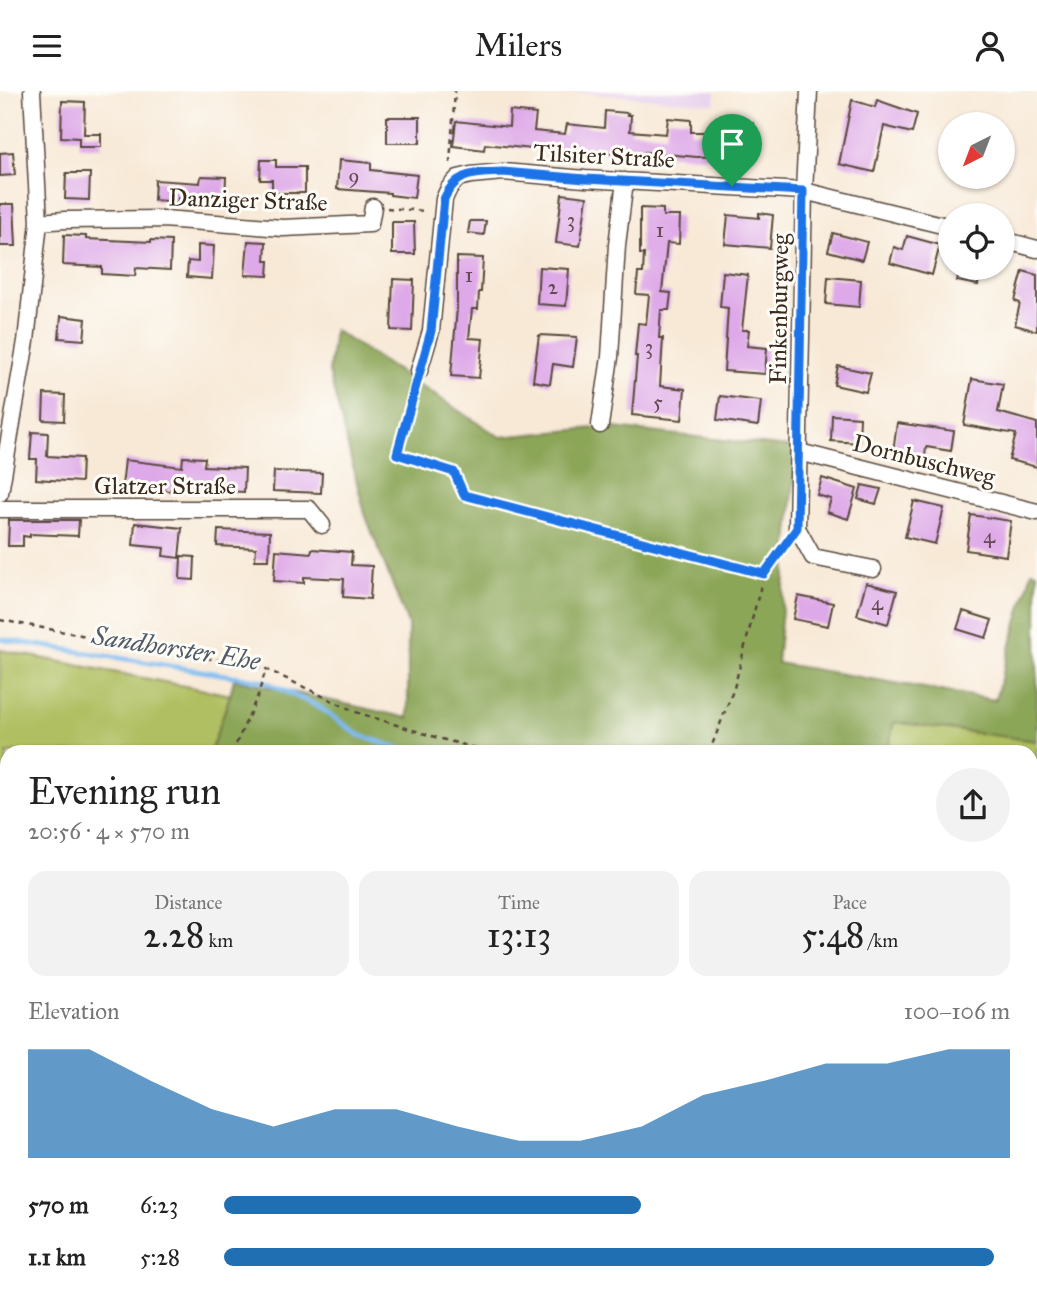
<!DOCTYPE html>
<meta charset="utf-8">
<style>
:root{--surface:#fff;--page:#f2f2f2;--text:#222;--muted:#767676;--accent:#1f6fb2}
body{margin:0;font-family:"IM FELL Great Primer",serif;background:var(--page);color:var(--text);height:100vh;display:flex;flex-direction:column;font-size:26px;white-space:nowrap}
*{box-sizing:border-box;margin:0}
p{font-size:23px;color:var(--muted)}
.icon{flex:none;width:38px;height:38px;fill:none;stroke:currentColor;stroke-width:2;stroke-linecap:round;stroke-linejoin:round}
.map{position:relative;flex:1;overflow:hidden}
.side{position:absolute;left:0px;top:654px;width:1038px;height:555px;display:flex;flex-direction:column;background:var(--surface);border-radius:21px 21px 0 0;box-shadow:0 2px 5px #0004}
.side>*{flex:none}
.needle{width:46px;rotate:222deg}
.tools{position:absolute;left:938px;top:21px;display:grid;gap:14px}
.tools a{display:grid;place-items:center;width:77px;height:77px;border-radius:50%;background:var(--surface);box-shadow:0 2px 5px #0004;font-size:35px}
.pin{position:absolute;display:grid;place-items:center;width:60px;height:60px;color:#fff;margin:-72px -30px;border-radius:50% 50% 50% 0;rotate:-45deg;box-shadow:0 0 7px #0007}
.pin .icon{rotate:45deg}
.round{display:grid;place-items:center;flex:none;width:74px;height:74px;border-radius:37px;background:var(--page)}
.overview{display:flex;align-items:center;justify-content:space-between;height:119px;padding:0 28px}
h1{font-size:38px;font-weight:600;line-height:52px}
.metrics{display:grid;grid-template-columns:repeat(3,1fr);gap:10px;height:119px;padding:7px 28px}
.metrics div{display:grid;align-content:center;border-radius:18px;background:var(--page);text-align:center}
.metrics b{font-size:35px;font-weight:600}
.metrics small{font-size:19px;font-weight:400}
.metrics p{font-size:19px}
.chart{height:196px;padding:14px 28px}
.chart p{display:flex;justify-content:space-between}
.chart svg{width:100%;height:126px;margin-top:7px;fill:var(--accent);opacity:.7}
ul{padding:0 28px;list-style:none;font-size:23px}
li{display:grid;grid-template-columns:112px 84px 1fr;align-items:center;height:52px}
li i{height:18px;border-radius:9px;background:var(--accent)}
header{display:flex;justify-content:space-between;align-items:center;height:91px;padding:0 28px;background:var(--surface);font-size:32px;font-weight:600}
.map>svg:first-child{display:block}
</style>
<header><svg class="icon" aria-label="menu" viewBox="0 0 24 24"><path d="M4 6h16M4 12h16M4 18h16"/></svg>Milers<svg class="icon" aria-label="person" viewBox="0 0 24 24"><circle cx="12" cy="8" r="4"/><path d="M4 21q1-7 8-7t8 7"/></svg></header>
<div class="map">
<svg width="1037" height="1209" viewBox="0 0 1037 1209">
<rect width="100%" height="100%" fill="#fdfcf7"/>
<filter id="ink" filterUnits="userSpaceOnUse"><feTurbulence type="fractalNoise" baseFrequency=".0143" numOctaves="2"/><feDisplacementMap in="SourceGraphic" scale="14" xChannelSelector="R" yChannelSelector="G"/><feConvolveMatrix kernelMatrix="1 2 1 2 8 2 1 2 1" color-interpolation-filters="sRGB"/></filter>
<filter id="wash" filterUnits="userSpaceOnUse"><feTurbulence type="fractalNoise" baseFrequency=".00686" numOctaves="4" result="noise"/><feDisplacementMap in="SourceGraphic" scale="28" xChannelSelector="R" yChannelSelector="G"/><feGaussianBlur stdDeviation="1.57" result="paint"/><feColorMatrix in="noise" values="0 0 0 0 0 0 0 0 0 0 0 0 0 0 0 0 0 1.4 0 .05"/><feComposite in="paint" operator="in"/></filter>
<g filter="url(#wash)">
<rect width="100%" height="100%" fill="#f8e9d7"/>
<path fill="#e8d2ee" d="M563,0h152v13z"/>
<path fill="#b0bf62" stroke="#767440" stroke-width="2" d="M0,559l231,45 -21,57 -203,1v540h13l-2,7h-18z
M894,630l143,20v115l-6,-2v-101h-144z
M1031,809l6,2v398h-968l3,-7h959z"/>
<path fill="#8ca658" stroke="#64683b" stroke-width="2" d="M334,239l166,107 105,-10 192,21 -20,215 218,37 37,-129 5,1v169l-143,-19 -7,31h-677l20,-58 4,-16 174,39v-94l-43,-110 -36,-142z
M20,1202h52l-3,7h-51z"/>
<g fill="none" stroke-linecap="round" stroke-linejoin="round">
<path stroke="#7cbaf0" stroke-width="5" d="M0,548l264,42 55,26 40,28 54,18
M381,1209l4,-7"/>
</g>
<g id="blocks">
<path fill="#dea9e8" d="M852,9l23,7 2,-7 40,14 -5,19 -28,-7 -10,46 -35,-8z
M62,10l23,1 -1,32h17v13h-22v-9l-18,-1z
M510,20l26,3 -2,17 31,3 2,-10 37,4 1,-17 23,2 -1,2h4l-1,16 36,3 2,-16 23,2v12h29v-9h33v32l-56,2 -52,-5v4l-52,-4 -1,2 -51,-6v2l-56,-6 -1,6 -31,-4 3,-25 53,6z
M387,26h33v26h-33z
M13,61l2,23 -15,1v-23z
M261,69h15v7h29v26h-33v-13h-12z
M339,69l32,3v7l46,5 -3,23 -24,-3v-2l-53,-4z
M66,82h24l-1,27 -24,-1z
M201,85l25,1 -1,23 -47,-2v4l-24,-2 1,-20 45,3z
M562,103l25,3 -7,49 -24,-3z
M0,113h14l2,42h-16z
M640,117l23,1v7h17l-1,28 -12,-1 -5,49 9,1 -2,17h-8l-2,28h4l-3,48 25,3 -3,31 -50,-5 5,-59h-2l3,-33 8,1 3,-29 -13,-1 2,-21h5l1,-19h-4z
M759,122l14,2 -3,33 -45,-4 3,-29 31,3z
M470,130h16l-2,14 -16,-2z
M392,131h22l1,32h-23z
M833,142l34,9 -5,18 -34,-9z
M64,144l22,1v3l65,3v-2l20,1 -1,29 -34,-2 -1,8 -33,-2v-7l-39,-2z
M907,145l33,9 -8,30 -42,-12 4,-16 9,3z
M248,150l18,1 -1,19h4l-1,15 -23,-1z
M198,154l16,1 -2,33 -25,-2 1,-16 10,1z
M457,166l26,1 -2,34h-2l-1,17h-6l-3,29 14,1 -4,39 -28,-2 6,-68z
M539,176l30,2 -3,37 -29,-2z
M960,177h21l-3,17 -21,-4z
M1023,180l14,4v56l-22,-6 5,-22 -5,-2z
M723,181l25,3 -6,55h7l-2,16 20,2 -2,26 -41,-3 4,-63 -8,-1z
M828,186l33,3 -2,27 -33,-3z
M393,188l21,1 -2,51 -21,-1z
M61,225l25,3 -2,21 -25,-2z
M539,244l38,2 -4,30 -20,-3 -3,20 -17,-3z
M838,275l33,7 -5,19 -32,-7z
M972,288l31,5 -5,28 39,11v44l-28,-7 7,-26 -52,-9z
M44,303l21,1 -1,26 -21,-1z
M720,305l41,5 -3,25 -41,-6z
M832,324l28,2 -1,26 -28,-2z
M897,332l57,8 -3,20 -25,-4 -1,9 -32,-4z
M32,341l16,1 -1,23 35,2 -1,24 -45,-3 1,-20h-7z
M183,366l22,1 -1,8 41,2 -1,24 -73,-4 -1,3 -48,-5 3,-26 57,7z
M274,380l48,2 -1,20 -48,-2z
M822,387l35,11 -9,30 -21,-7 4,-13 -14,-4z
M862,394l19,4 -5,15 -18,-5z
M914,410l30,7 -9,36 -30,-7z
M971,424l40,6 -5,35 -40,-6z
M9,429h70l-1,16 -48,-2v3l-7,-1v10h-15z
M135,432l47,5 -3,30 -16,-2 1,-8 -31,-3z
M218,439l52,2 -1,28h-14l1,-12 -39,-2z
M312,458l40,3 -1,13 21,1 -2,33 -27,-2 1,-18 -40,-2v6l-30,-2 2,-31 35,3z
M181,465l14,1 -1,23 -14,-1z
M866,492l31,8 -9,33 -31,-9z
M798,505l35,7 -5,23 -35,-7z
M963,520l29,9 -6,18 -29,-9z"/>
</g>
</g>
<g filter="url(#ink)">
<use href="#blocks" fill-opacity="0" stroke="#57473a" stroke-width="2"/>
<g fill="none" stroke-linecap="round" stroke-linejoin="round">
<defs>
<path id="street" d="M809,0l-5,100 -7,337 16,29 60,12
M39,131l26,-2 98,-1 120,9 87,-4 3,-17
M1003,149l34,9
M419,280l12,-40 13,-132 5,-11 9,-10 13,-3 32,-3 82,7 219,12 146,36
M600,334l10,-68 7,-112 8,-64
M799,361l238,60
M0,402l26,-152 13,-119 -7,-131
M0,418h309l13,16"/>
</defs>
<use href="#street" stroke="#57473a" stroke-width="19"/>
<path stroke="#57473a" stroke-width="2.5" stroke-dasharray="5 5" stroke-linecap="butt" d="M450,72l5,-72
M387,117l39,3
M415,295l-18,68 57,18 10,23 300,79
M0,529l266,49
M232,662l26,-58 8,-26 90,43 82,26 56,15
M709,662l25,-65 30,-114 23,-32
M1031,770l6,1
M24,1209l3,-7"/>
<use href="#street" stroke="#fff" stroke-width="16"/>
</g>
</g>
<g fill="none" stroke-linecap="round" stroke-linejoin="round" filter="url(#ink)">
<defs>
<path id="route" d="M503,81l82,7 218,12 -6,337 -33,46 -300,-79 -10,-23 -57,-18 34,-123 13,-132c13,-29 32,-25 59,-27z"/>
</defs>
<use href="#route" stroke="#fff" stroke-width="14"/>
<use href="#route" stroke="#1a73e8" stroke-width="9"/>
</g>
<g text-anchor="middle" stroke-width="6" stroke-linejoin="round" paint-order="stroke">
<g font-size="21" fill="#644a50">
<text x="354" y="92">9</text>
<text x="571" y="136">3</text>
<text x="660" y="146">1</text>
<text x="469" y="191">1</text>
<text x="553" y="203">2</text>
<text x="649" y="263">3</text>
<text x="658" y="318">5</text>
<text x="989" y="452">4</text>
<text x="877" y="519">4</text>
</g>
<g font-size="24" fill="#3b2a1e" stroke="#fdfcf7">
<text transform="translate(604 65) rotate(3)" y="8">Tilsiter Straße</text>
<text transform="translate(248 109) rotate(2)" y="8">Danziger Straße</text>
<text transform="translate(779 218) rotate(-89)" y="8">Finkenburgweg</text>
<text transform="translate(924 369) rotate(14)" y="8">Dornbuschweg</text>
<text x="165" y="403">Glatzer Straße</text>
</g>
<g font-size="26" font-style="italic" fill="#525c68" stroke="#fdfcf7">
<text transform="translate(176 557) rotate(9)" y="9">Sandhorster Ehe</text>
</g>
</g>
</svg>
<div class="tools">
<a><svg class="needle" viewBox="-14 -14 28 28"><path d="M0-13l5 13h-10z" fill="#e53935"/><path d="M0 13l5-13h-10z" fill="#767676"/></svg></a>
<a><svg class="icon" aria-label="locate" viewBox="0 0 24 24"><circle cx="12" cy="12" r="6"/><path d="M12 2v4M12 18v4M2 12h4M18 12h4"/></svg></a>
</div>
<div class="pin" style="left:732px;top:95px;background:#1e9e55"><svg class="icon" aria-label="arrive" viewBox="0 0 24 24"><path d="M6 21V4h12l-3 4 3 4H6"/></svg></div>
<section class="side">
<div class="overview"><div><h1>Evening run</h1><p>20:56 · 4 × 570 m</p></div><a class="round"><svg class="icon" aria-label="share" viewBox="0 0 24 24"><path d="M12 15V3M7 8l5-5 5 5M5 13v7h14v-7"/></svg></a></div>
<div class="metrics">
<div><p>Distance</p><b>2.28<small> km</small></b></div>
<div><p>Time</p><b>13:13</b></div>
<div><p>Pace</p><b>5:48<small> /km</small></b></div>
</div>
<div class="chart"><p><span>Elevation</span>100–106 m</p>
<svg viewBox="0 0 160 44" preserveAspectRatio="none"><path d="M0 44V6L10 6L20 17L30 27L40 33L50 27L60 27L70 33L80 38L90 38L100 33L110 22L120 17L130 11L140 11L150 6L160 6V44z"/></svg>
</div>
<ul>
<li><b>570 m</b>6:23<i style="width:53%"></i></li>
<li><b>1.1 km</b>5:28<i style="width:98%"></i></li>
</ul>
</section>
</div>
